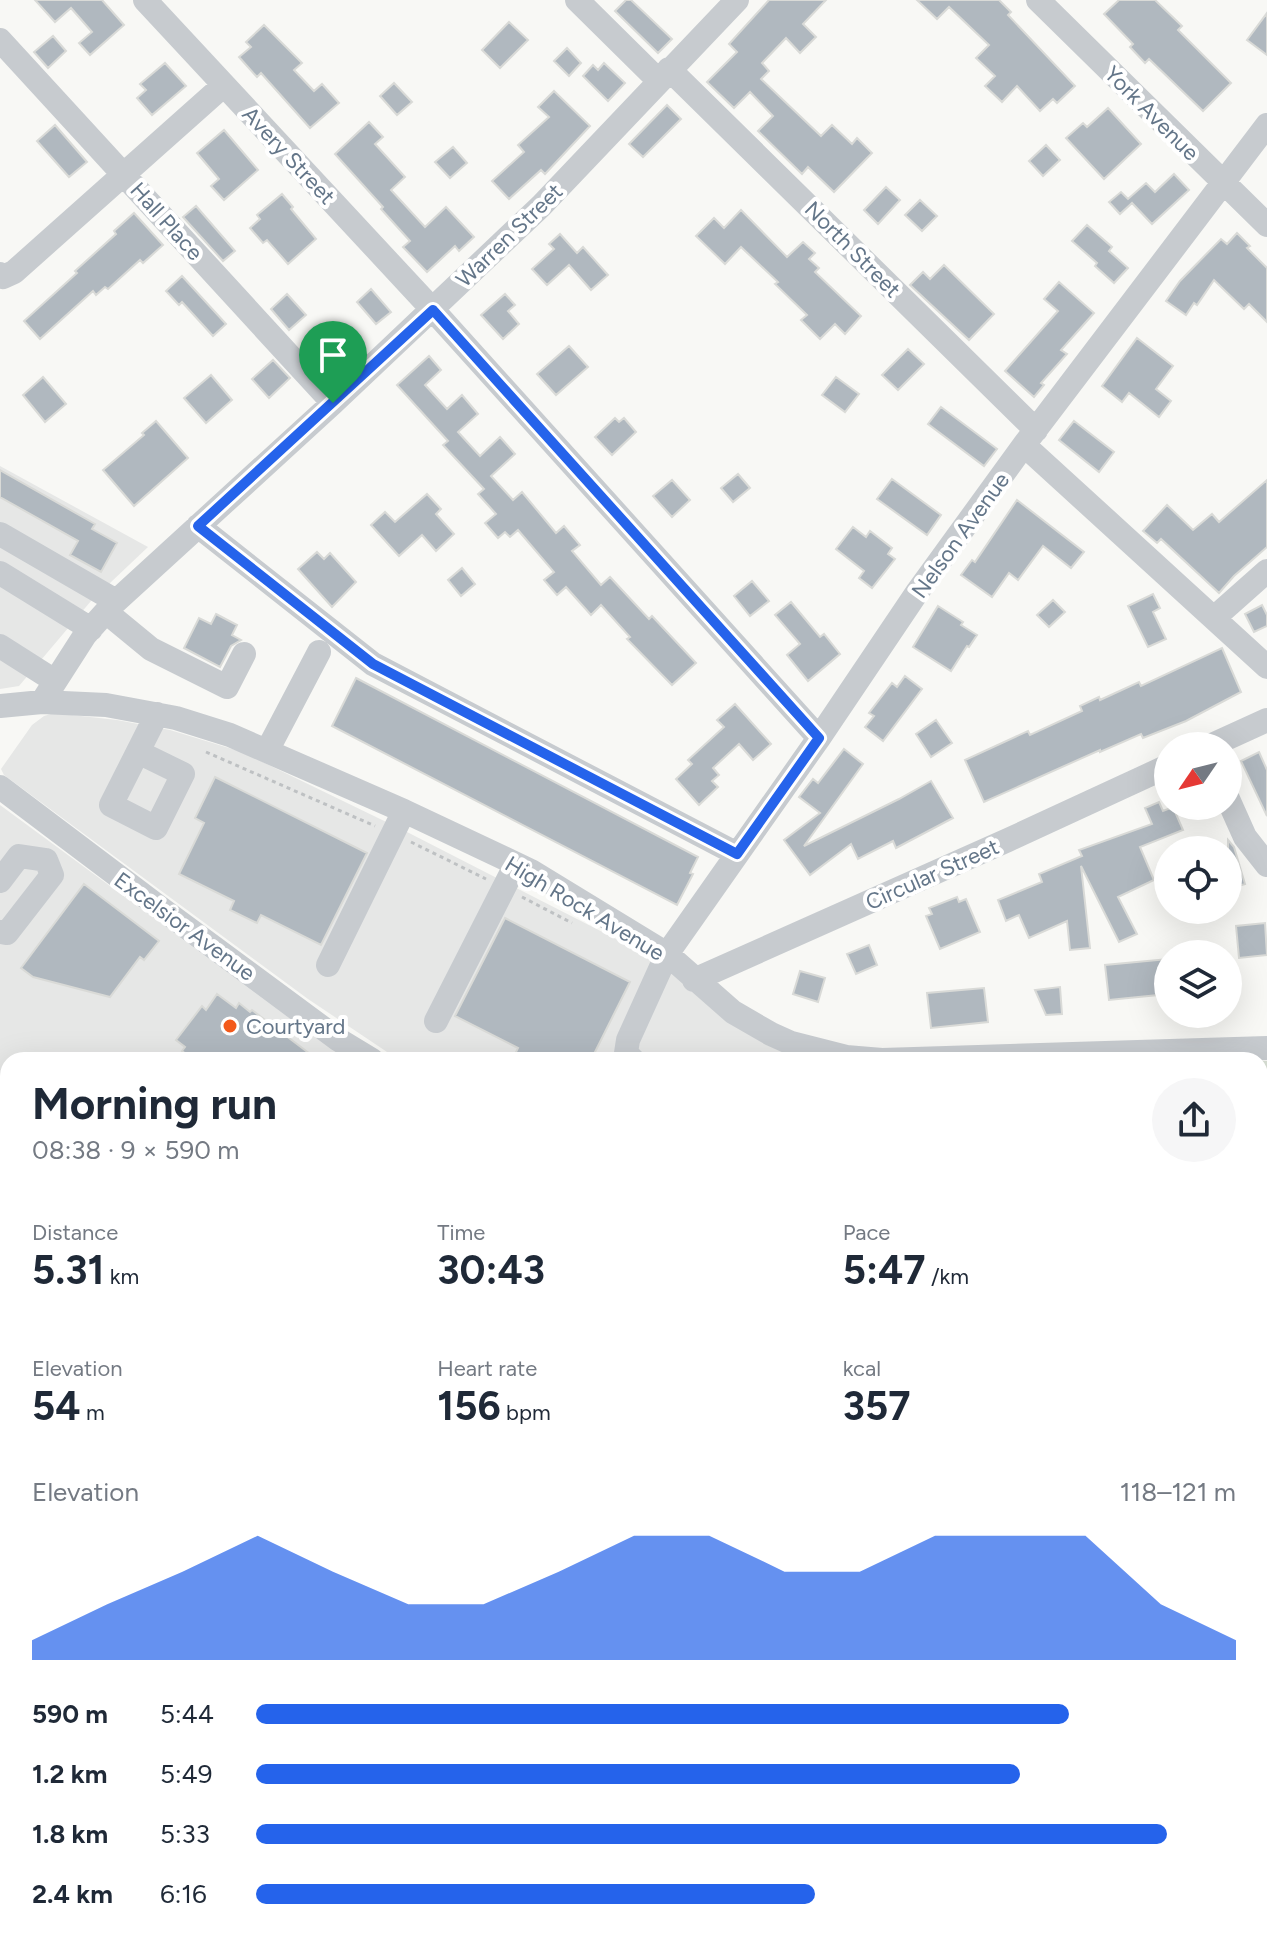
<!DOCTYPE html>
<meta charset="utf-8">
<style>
:root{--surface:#fff;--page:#f6f6f7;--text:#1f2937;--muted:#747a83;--accent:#2563eb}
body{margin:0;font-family:Figtree,sans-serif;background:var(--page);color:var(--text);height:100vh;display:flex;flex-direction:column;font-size:30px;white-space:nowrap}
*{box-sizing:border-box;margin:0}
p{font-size:26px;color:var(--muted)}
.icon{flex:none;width:44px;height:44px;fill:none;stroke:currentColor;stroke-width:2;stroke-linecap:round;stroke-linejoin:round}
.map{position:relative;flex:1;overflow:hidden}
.side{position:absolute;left:0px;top:1052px;width:1268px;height:890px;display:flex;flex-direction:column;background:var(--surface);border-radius:24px 24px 0 0;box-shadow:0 8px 32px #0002}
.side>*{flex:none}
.needle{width:52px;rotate:235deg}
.buttons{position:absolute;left:1154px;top:732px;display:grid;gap:16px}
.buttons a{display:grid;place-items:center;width:88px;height:88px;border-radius:50%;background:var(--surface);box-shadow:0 8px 32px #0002;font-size:40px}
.pin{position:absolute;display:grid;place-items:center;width:68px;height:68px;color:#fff;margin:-82px -34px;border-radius:50% 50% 50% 0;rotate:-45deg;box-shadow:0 0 8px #0007}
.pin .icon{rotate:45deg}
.round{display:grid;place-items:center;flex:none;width:84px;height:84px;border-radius:42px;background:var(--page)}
.headline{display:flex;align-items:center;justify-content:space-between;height:136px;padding:0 32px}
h1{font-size:44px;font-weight:700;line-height:60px}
.metrics{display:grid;grid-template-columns:repeat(3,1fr);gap:12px;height:136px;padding:8px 32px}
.metrics div{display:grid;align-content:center}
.metrics b{font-size:40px;font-weight:700}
.metrics small{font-size:22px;font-weight:400}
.metrics p{font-size:22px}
.chart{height:224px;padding:16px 32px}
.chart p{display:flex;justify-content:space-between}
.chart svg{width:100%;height:144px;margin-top:8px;fill:var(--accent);opacity:.7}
ul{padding:0 32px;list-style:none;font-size:26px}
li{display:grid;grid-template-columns:128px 96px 1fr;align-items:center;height:60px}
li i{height:20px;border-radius:10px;background:var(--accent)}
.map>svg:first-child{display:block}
</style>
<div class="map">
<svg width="1267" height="1941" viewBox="0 0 1267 1941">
<rect width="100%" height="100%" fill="#f8f8f5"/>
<path fill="#e6e7e6" d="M0,466l148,81 -57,54 -72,85 -19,3z
M54,713l63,7 53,10 72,22 167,81 215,110 8,-1 133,102 36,16h-402l-91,-61 -304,-224 -3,-6 31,-44 12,-9z
M0,805l288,212 65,43h-345v84l-8,-3z
M1260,1283h7v219l-7,-2z"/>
<path fill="#d9e0d5" d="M1260,1061h7v190l-7,1z"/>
<path fill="#b0b8bf" stroke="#d9dad7" stroke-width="2" d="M35,0h67l22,25 -34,30 -11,-12 13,-11 -21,-24 -16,14z
M626,0h5l41,39 -14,14 -43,-42z
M769,0h57l-23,24 13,13 -16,16 -14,-15 -24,25 7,8 -8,8 60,57 11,-11 20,19 5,-6 15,15 -38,39 -26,-25 -6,7 -44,-43 15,-15 -23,-24 -16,16 -27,-26 30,-30 -8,-8z
M917,0h82l12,12 -3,3 67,71 -18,17 -4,-4 -13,12 -23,-25 -15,16 -17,-16 10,-10 -19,-18 13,-13 -40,-38 -12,12z
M1119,0h36l27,26 -4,4 53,53 -28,28 -54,-52 -4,4 -15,-16 3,-3 -29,-30z
M1267,13v42l-20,-15z
M509,22l19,18 -28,28 -18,-18z
M264,25l38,38 -8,7 20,21 8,-7 17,19 -29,25 -49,-55 -4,4 -18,-20 12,-10 -5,-5z
M53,36l13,15 -18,17 -14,-16z
M567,48l14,15 -12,13 -15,-15z
M165,63l21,23 -34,29 -15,-17 9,-8 -6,-6z
M604,63l21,20 -17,18 -25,-25 10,-11 5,5z
M394,83l18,19 -15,13 -17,-19z
M554,91l36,35 -45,48 -4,-4 -32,29 -17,-18 32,-29 -6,-7 31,-28 -11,-10z
M667,105l14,14 -38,38 -14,-13z
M1108,108l33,36 -37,35 -38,-41 17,-15 4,4z
M369,122l14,15 -8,7 30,33 -14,13 34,37 21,-20 28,30 -15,14 -4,-5 -28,26 -24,-25 7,-6 -29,-32 2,-2 -48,-53z
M55,125l32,37 -18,15 -32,-36z
M224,130l34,40 -34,30 -13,-14 8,-7 -22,-26z
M1046,145l14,15 -17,16 -14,-15z
M453,147l14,16 -17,15 -15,-16z
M1174,174l15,16 -37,34 -20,-21 -12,11 -11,-12 12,-10 7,7 18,-16 9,9z
M886,187l14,13 -22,24 -14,-14z
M282,194l11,13 -2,2 25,30 -28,25 -21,-24 -4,3 -13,-15 10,-9 -3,-4z
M920,200l17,16 -15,15 -17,-16z
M196,206l39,45 -12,10 -40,-44z
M741,210l46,47 16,-15 12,11 -6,6 10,9 -4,4 46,44 -16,18 -10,-10 -15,15 -19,-19 6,-5 -32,-31 3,-2 -37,-35 -16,17 -29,-28 18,-18 10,10z
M134,213l29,32 -20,18 -3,-3 -32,29 -3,-2 -9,8 -3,-4 -53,48 -16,-18 53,-48 -2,-2 41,-37 -2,-3z
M1087,225l25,22 -3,4 19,17 -14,15 -19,-17 2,-3 -25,-22z
M1237,233l13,13 -3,2 20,20v54l-18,-18 -5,5 -30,-29 -17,25 -3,-2 -8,12 -20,-14 14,-20 41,-42 6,5z
M560,234l17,19 6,-6 25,28 -17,15 -22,-25 -22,20 -15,-16 22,-20 -5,-5z
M944,265l50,49 -25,26 -59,-55 13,-13 7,7z
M182,276l44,48 -13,12 -31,-34 -3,3 -13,-14z
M1059,282l35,31 -33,37 6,4 -26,29 3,2 -10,12 -29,-26 53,-60 -14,-12z
M371,289l20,23 -15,12 -19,-22z
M287,294l19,21 -17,15 -18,-21z
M505,294l10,11 -7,6 11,13 -16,15 -22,-24z
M1137,338l36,28 -17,23 15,12 -12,16 -30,-24 -7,9 -20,-16z
M569,346l19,21 -32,28 -19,-21z
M908,349l16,15 -26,26 -16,-15z
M429,356l12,14 -16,15 22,24 15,-14 16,19 -20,18 22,24 20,-19 15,17 -24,22 22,24 9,-8 34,41 8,-7 16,19 -8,6 29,34 9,-8 39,42 3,-3 44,47 -24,22 -45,-46 3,-2 -29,-32 -10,10 -25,-28 -9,8 -13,-15 10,-8 -36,-42 -8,7 -5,-5 -7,6 -13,-15 11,-9 -18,-20 6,-5 -41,-44 5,-4 -51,-56z
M273,360l17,18 -21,20 -17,-19z
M211,375l21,25 -26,23 -22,-25z
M43,377l23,27 -21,18 -22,-27z
M836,377l23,17 -14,18 -23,-17z
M941,407l56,42 -13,17 -56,-42z
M615,418l4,4 5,-4 12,14 -24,23 -17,-18z
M156,421l32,37 -54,48 -31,-36 41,-35 -2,-2z
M1074,421l40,31 -15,20 -40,-32z
M0,470l95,54 -3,5 25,14 -16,29 -31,-17 8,-14 -78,-44z
M738,474l12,14 -17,14 -12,-14z
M892,479l49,36 -14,20 -50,-36z
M672,480l18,20 -18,17 -19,-21z
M1267,480v67l-33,29 -15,17 -58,-54 -4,4 -14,-12 24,-26 26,25 19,-16 7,8z
M427,494l14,15 -5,5 18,20 -18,17 -14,-16 -23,21 -28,-31 14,-13 10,10z
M1017,500l67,52 -13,16 -28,-22 -25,34 -9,-7 -17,24 -31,-22 11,-15 3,2z
M853,527l13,10 4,-6 22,17 -4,6 7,5 -23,29 -13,-10 5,-7 -28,-22z
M317,552l7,7 6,-6 26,29 -24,25 -34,-38z
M462,568l13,16 -14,12 -13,-16z
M752,581l17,20 -19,15 -16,-20z
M1153,594l7,14 -7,4 13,27 -18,8 -20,-41z
M1053,600l12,12 -16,15 -12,-12z
M791,602l29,35 4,-3 16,20 -32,27 -21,-26 13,-11 -25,-29z
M1262,605l5,10v11l-13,6 -9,-18z
M938,606l25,16 -2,3 16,10 -8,12 -2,-1 -16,25 -38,-24z
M216,614l21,11 -5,10 9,5 -10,6 -11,21 -36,-19 15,-30 12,6z
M1222,648l19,44 -55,29 -43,17 -2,-4 -41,18v-2l-116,52 -19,-42 63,-29 2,4 52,-24 -2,-5 19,-9 1,3 39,-18 2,4z
M905,676l17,13 -39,52 -18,-14 9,-11 -5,-3 23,-30 5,4z
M356,678l342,179 -8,16 3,1 -16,31 -345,-179z
M735,704l36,40 -18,16 -14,-16 -26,24 6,7 -7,6 6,6 -19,18 -23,-26 16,-15 -4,-4 36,-33 -7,-7z
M936,720l16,23 -21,14 -15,-23z
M844,749l19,15 -59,82 95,-47 32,-18 22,37 -57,30 -3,-7 -35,18 -7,-15 -41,31 -26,-35 36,-27 -21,-16 14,-18 5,4z
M1259,752l8,18v46l-26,-55z
M215,777l152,76 -46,92 -60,-30 -4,8 -27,-13 4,-9 -55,-27 25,-51 -9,-5z
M1159,802l4,9 10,-4 10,23 -43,17 14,33 -36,17 19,37 -18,8 -38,-76 9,82 -20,2 -3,-29 -38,17 -10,-23 -13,6 -8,-21 44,-18 -3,-8 43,-18 -3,-6 73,-26 -7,-16z
M1228,840l6,7 11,37 -17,5z
M84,884l75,57 -15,19 -4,-3 -30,40 -77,-20 -12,-9z
M957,897l2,5 7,-3 14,33 -40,17 -14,-33 6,-2 -3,-6z
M505,918l125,64 -39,78h-79l6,-12 -63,-32z
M1265,923l2,32 -28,3 -3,-32z
M869,945l8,20 -21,9 -9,-20z
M1168,959v35l-59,6 -4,-35z
M800,971l25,7 -7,24 -25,-8z
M1060,987l2,27 -16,1 -11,-25z
M984,988l4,34 -57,6 -4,-35z
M217,994l19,14 3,-5 11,9 2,-2 66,50h-124l-12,-9 3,-4 -9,-7 26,-34 4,4z"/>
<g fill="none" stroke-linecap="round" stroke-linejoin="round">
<defs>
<path id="highway" d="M0,1159l8,2
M0,1199l8,3
M1260,1520l7,2
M1260,1556l7,2"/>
</defs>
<use href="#highway" stroke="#b9bdc0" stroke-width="37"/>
<path stroke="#bec1c3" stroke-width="3" stroke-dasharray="4 4" stroke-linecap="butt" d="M206,752l169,74
M411,842l75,37
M522,897l50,26
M1260,1168l3,8 -3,4"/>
<path stroke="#c7cbcf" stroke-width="24" d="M145,0l288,310 386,428
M577,0l81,80
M1038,0l229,225
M0,40l333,363
M669,69l367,361
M0,274l3,3 11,-5 210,-187
M1024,445l243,222
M198,526l175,138 364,190
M0,534l116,67
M0,573l91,56
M106,612l45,37 76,38 17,-33
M1214,618l53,-47
M0,646l55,35
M42,702l43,-67 27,-30 221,-202 208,-197 196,-206
M0,706l42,-4 64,3 70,13 54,17 174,76 127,60 136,83 66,58 38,22 20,9 55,14 36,3 385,-12
M1210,746l57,-26
M267,751l52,-99
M138,752l45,22 -27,54 -45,-23 46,-91
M0,787l155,117 184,136 33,20
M1228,799l17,38 22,28
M0,881l19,-25 27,4
M0,932l7,1 45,-58 -6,-15
M328,965l76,-154
M694,980l314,-140 160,-74
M436,1021l80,-157
M633,1060l-7,-7 2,-13 39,-86 152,-216 99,-147 106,-146 243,-320
M1260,1272l7,-1
M0,1338h8
M1260,1438l7,4
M0,1580h8
M1260,1823l7,-2
M0,1873l8,-2
M262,1934l2,7
M811,1934l3,7
M897,1941l20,-7
M1119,1941l1,-7"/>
<use href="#highway" stroke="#fff" stroke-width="34"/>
</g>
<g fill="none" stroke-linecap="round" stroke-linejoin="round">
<defs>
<path id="route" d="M433,310l386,428 -82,116 -364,-190 -175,-138z"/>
</defs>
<use href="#route" stroke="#fff" stroke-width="16"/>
<use href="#route" stroke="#2563eb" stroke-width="10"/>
</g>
<circle fill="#f3591a" stroke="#fff" stroke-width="3" cx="230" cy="1026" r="8"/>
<g text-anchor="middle" stroke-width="8" stroke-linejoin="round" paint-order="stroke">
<g font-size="22" fill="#647689" stroke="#fff">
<text transform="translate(1152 113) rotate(45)" y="8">York Avenue</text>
<text transform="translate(289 155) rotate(47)" y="8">Avery Street</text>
<text transform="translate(167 221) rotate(48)" y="8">Hall Place</text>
<text transform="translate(509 235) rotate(-44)" y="8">Warren Street</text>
<text transform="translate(853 249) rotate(45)" y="8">North Street</text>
<text transform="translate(960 535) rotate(-54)" y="8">Nelson Avenue</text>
<text transform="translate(932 874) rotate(-24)" y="8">Circular Street</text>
<text transform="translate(585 908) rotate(31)" y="8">High Rock Avenue</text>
<text transform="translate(185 926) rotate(36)" y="8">Excelsior Avenue</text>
</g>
<g font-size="22" fill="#647689" stroke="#fff" text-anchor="start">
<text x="246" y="1034">Courtyard</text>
</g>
</g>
</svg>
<div class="buttons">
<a><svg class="needle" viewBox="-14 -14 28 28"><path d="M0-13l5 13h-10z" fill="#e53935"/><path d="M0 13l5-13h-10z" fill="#747a83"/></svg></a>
<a><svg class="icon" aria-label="locate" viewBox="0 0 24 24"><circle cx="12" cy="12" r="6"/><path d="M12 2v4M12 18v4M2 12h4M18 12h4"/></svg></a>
<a><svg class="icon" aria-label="layers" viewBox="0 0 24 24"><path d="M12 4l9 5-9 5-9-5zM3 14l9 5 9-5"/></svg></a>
</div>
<div class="pin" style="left:333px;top:403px;background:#1e9e55"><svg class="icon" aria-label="arrive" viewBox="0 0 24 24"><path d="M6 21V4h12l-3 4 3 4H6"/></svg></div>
<section class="side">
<div class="headline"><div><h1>Morning run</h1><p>08:38 · 9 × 590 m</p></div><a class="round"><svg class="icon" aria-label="share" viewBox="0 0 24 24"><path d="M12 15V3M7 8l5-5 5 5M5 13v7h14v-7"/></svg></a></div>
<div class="metrics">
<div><p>Distance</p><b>5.31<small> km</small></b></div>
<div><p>Time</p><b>30:43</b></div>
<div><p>Pace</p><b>5:47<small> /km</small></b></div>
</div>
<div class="metrics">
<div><p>Elevation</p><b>54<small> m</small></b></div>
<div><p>Heart rate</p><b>156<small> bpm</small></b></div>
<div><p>kcal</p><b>357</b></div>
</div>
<div class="chart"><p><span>Elevation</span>118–121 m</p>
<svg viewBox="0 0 160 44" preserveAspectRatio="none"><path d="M0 44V38L10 27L20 17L30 6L40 17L50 27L60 27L70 17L80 6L90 6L100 17L110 17L120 6L130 6L140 6L150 27L160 38V44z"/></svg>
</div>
<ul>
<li><b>590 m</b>5:44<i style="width:83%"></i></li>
<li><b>1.2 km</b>5:49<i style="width:78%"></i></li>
<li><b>1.8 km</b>5:33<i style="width:93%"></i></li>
<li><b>2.4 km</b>6:16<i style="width:57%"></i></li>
</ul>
</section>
</div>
